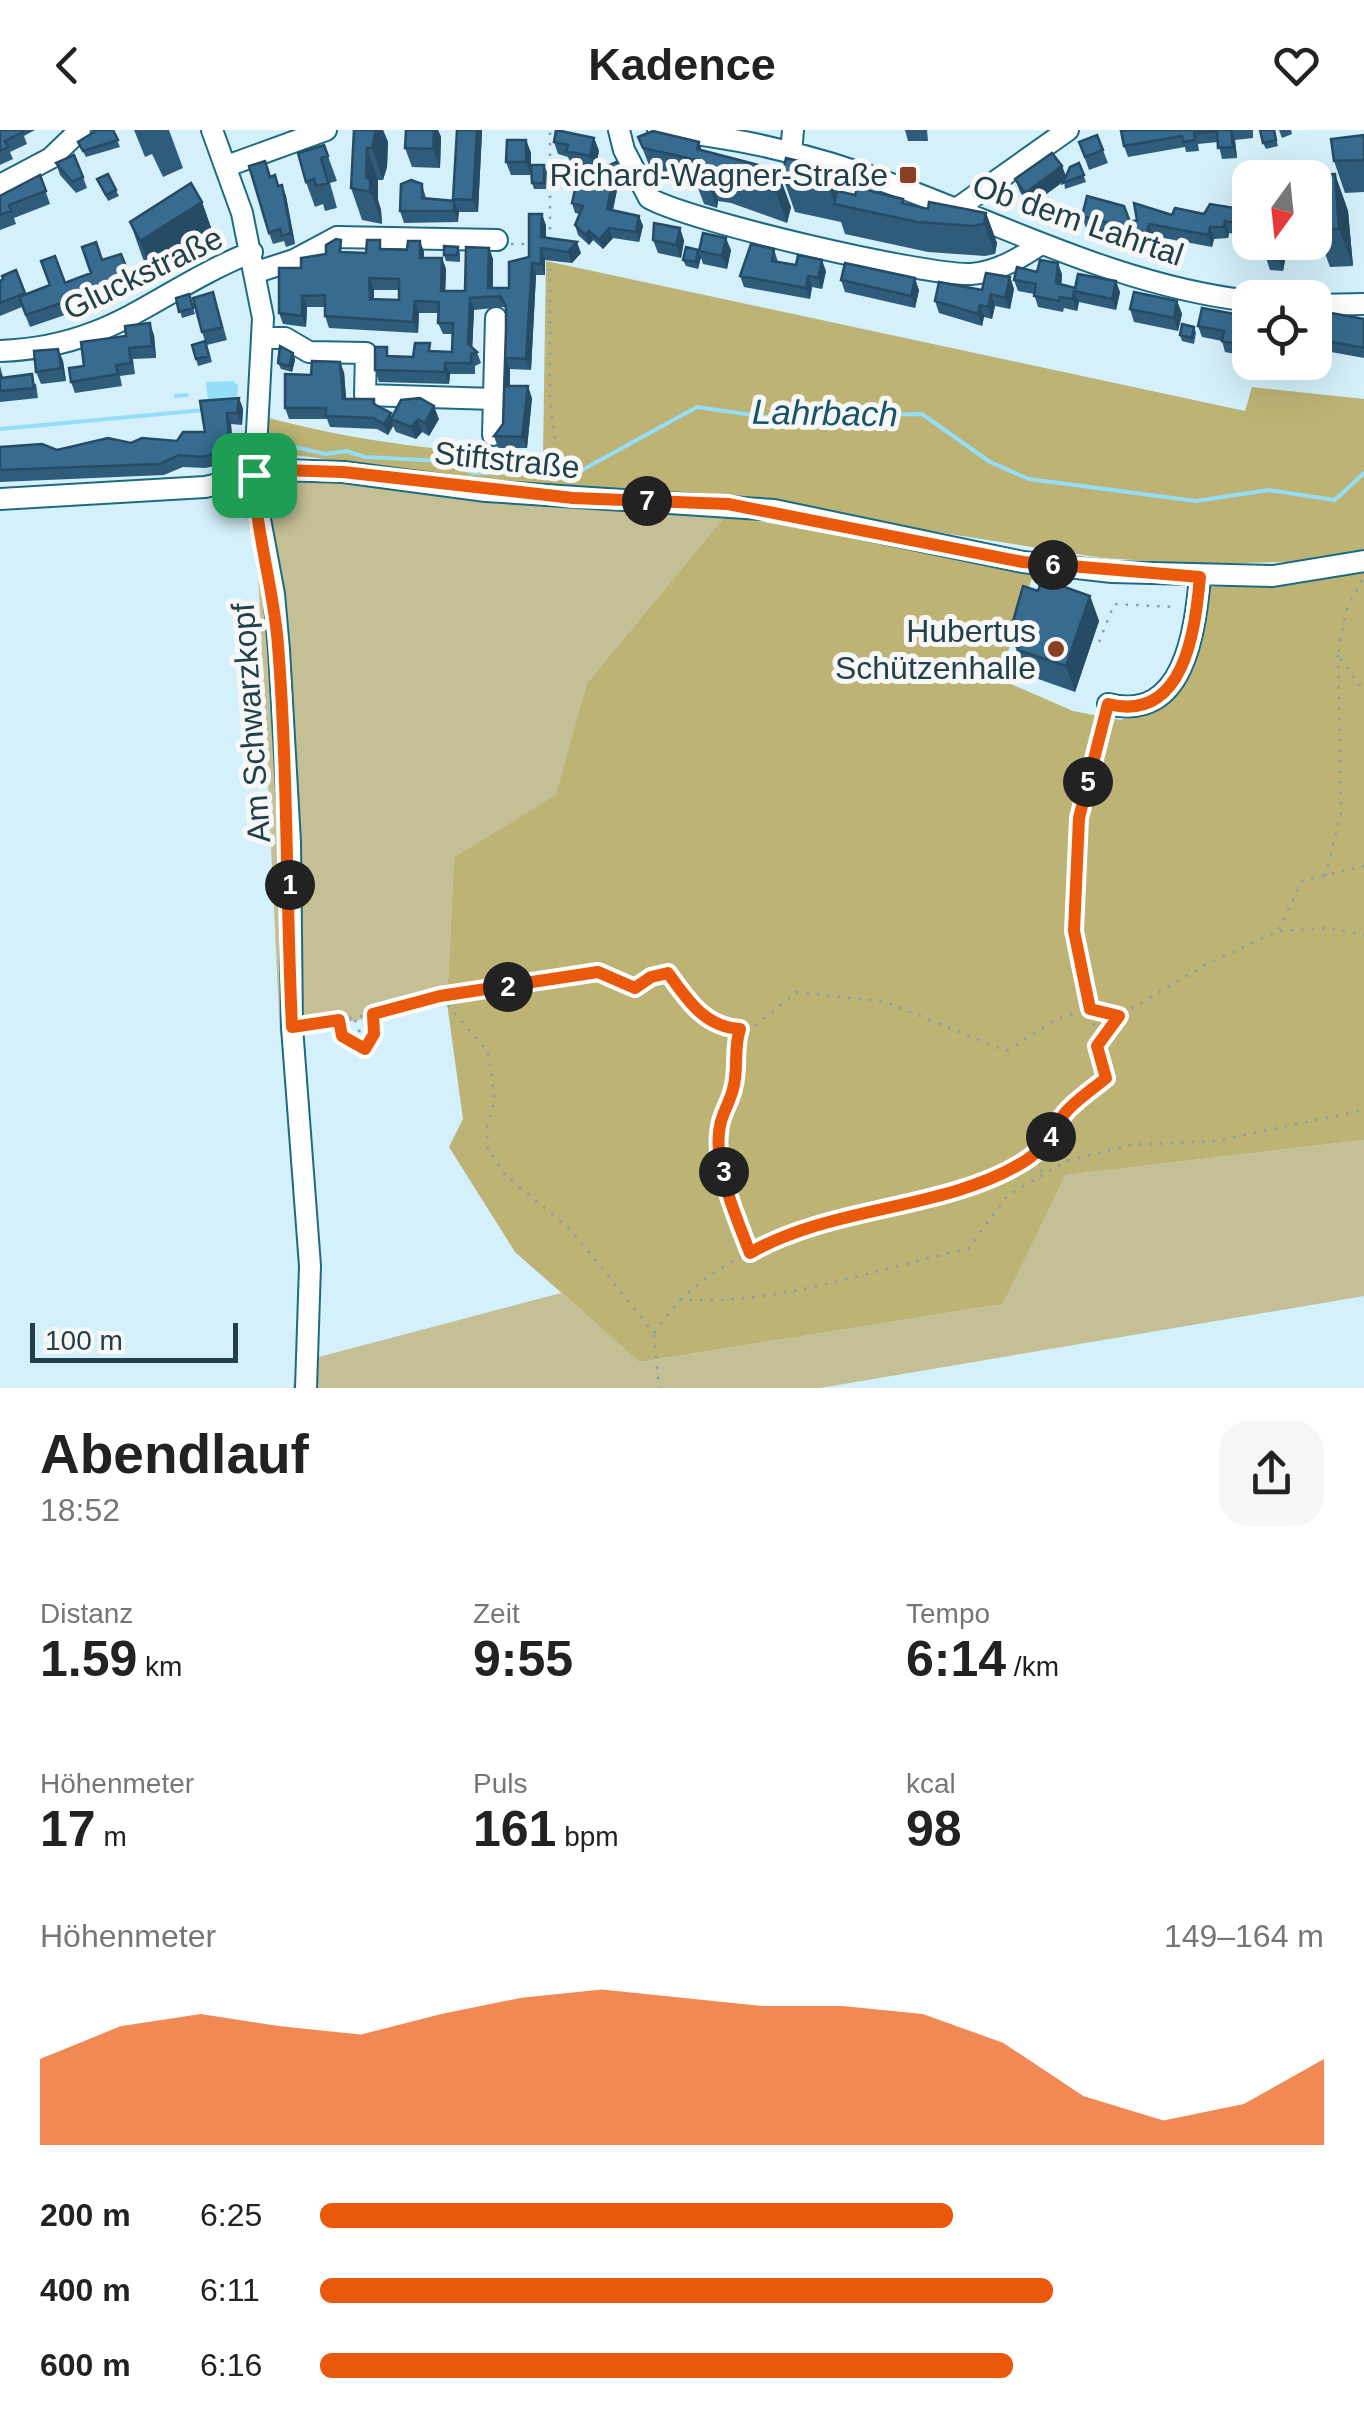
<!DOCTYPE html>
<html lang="de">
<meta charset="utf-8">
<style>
:root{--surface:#fff;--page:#f6f6f6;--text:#222;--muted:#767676;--accent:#ea580c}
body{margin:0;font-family:Helvetica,sans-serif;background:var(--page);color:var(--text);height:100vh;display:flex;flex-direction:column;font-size:38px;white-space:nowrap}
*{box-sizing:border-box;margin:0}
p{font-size:32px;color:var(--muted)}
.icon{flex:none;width:55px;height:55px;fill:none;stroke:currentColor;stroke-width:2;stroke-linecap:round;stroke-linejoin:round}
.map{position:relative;height:1258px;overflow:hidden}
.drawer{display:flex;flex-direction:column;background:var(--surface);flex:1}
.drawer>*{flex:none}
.needle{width:65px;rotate:195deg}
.fabs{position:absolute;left:1232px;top:30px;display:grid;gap:20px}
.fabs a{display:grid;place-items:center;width:100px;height:100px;border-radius:20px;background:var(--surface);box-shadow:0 10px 40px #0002;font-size:50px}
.scale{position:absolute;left:30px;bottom:25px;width:208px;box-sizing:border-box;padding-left:10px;border:5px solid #22404a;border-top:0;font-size:28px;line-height:35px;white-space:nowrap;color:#22404a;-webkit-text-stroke:8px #f7f7f7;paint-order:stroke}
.pin{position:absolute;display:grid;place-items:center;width:85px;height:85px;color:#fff;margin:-42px;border-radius:20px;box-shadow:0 5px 15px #0006}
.km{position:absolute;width:50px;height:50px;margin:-25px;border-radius:50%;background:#222;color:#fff;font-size:28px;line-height:50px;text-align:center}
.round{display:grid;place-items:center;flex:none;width:105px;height:105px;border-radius:30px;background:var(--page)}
.overview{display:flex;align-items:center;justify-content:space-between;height:170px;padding:0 40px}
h1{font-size:55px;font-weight:700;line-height:75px}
.stats{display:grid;grid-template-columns:repeat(3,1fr);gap:15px;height:170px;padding:10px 40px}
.stats div{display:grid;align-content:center}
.stats b{font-size:50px;font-weight:700}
.stats small{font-size:28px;font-weight:400}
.stats p{font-size:28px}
.chart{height:280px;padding:20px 40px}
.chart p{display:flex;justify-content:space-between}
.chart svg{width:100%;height:180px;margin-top:10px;fill:var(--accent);opacity:.7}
ul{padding:0 40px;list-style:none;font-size:32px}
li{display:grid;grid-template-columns:160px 120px 1fr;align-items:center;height:75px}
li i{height:25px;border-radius:12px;background:var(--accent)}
header{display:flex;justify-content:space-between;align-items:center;height:130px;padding:0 40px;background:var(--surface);font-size:45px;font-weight:700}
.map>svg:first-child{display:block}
</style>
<header><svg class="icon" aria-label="back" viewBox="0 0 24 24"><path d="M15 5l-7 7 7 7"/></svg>Kadence<svg class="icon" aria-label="heart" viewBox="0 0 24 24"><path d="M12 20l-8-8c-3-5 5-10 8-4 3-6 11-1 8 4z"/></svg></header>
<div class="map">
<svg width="1364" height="1258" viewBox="0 0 1364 1258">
<rect width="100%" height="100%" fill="#d4f0fa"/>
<path fill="#c5bf96" d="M291,346l435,39 -139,168 -30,112 -103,62 -7,146 -167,32 -26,-548z
M1364,1010v156l-544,92h-527l3,-25 265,-70 80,69 362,-58 61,-129z"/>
<path fill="#bcb375" d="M546,131l699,150 7,-24 112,12v161l-164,4 -98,-6 -374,-59 -240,-17 -215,-30 -7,-11 3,-23c87,23 184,36 274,37z
M726,385l308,57 -35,107 74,32 47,9 38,-12 45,-121 69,-1 92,-15v569l-299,35 -62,129 -363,58 -125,-110 -66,-105 14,-28 -16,-116 7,-146 102,-62 31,-112z"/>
<path fill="#94def7" d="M233,251l5,4 -1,15 -29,2 -2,-20z"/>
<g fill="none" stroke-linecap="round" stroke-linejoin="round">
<path stroke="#94def7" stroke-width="4" d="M176,266l11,-1
M0,299l204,-19
M272,312l54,12 20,-3 19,6 77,4 31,12 75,-1 34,-2 115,-63 68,10 157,-3 68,48 39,17 167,22 73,-11 66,10 29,-27"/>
<defs>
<path id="minor" d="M212,0l30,83 21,105 -9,169 20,107 5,56 11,192 2,185 18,239 -4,122
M619,0l5,20 25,48c39,23 277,78 322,76 26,-2 49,-16 70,-30
M658,0c83,7 167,28 244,58 114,43 225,99 348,113
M791,23l2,-23
M227,36l99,-36
M0,55l51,-27 29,-28
M955,80l113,-80
M257,142l37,-12 43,-23 160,3
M1315,175l49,-1
M264,208h21l24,14 57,1 -1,42 129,4
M0,221c114,-4 155,-60 252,-99
M493,305l3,-117
M0,369l205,-12 77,-17 61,2 143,19 288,19 249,52 89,10 161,4 91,-15
M1108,574c76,19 87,-72 92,-127"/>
</defs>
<use href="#minor" stroke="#1e6b81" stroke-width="24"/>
<path stroke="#84a1ab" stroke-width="2.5" stroke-dasharray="2.5 8" stroke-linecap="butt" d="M550,110v-110
M511,114h17
M550,128v146l6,42
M1362,450l-16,31 -8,44 26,36
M1099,512l15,-38 64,3
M1325,746l16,-63 -3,-158
M1280,801l50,-3 34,7
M441,867l47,55 7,48 -8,26 1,23 17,26 66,55 83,103
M355,890l7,18
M339,891l3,15 23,13 7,-6 2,-27
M308,895l73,-12 59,-17 158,-25 37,17 33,-15c26,35 37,54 83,56l46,-37 89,10 120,49c45,-25 55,-48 113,-35
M740,899l-7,22v38l-14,39 8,67 23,56
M1097,917l22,-31 86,-51 73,-34 24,-50 62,-15
M1020,1036l26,6
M679,1169c95,8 196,-30 289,-50l39,-53 59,-35 65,-16 84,-4 149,-31
M654,1203c66,-99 190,-111 295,-143 23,-7 51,-13 72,-26 23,-14 28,-31 44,-51 11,-13 28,-24 41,-35l-32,-147 5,-113 25,-98
M654,1205l5,53"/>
<use href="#minor" stroke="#fff" stroke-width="20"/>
</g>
<path fill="#2f5c7b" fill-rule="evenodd" d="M0,0h35l-11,6 3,8 -17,8 3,7 -13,6z
M113,0l7,17 -34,10 -8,-15z
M134,0h35l14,38 -20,9 -11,-23 -7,3z
M354,0h29l5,12 -1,25 -4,13h-5v20l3,10 1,14 -20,-4 -11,-32z
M406,0h32l3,7 -1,31 -28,-1 -7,-19z
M457,0h25v2l-4,80h-20v10l-54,1 -4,-12 22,-27 4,14 28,3z
M905,0h22l1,11h-20z
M1128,0h125v8l-18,2 2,18 -15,1 -4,-17 -20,2 1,7 -13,1 -1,-5 -57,10 -4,-11z
M1274,0l4,16 -12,3 -3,-6z
M1279,0h12l1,4 -10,4z
M1097,5l11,28 -19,7 -10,-28z
M1364,5v57l-19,1 -11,-32z
M638,7l64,14 60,15 3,7 26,34 -4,16 -56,-20 -13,-2 -1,7 -13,-4 -6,-16 -44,-10z
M594,8l5,13 -4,18 -24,-5 -3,-7 -10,-3 -4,-12z
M526,10l5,13v22h-20l-5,-13z
M324,15l13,36 -7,2 7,25 -12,3 -2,-7 -8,3 -9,-25z
M56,33l27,14 4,11 -11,5 -16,-18z
M1079,33l7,19 -21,7 -1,-8 -34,25 -10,-14 -5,-13 47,-13 4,11z
M544,35l3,7 -1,17h-12l-2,-6z
M832,39l8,22 15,4 15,-4 33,8 2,5 23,5 58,4 11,30 -2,11 -10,2 -57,-4 -83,-18 -4,-12 -46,-10 -13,-37z
M1335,44l13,37 5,55 -23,1 -14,-38z
M40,45l10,29 -36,14 2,6 -16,6v-34z
M624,46l3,10 -10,4 -4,20 26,6 4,10 -4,16 -26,-4 -10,11 -10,-9 -4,5 -11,-10 -3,-10 5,-11 -5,-1 -3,-10z
M270,47l8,9 4,-1 4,11 9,48 -9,3 -2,-6 -11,3 -4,-11z
M97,49l19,11 3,6 -11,5z
M202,72l13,37 -61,39 -11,-19 -13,-37z
M1247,80l3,8v24h46l-2,14 -8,-1 -3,16 -13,-1 -4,-12 1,-5 -16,-2 -4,-15 -18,-3 -1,5 -14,1 -2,8 -59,-11 -2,9 -65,-17 -4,-12 48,6 42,-7 32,-1z
M1070,83l3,6 -4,13 -21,-10 -2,-6z
M542,84l4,12v11l35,16 -9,10 -27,-3v15h-9l-5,95 -21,-1v17l22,12 -5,50h-29l-4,-12 9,-12 3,-95v-19l-2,-3 -30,3 -2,38 5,4 4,11 -6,3v8h-25l-1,10 -70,-2 -4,-12 16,-14 22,1 20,-6 19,1 1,-18h-10l-5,-11 1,-10h-20l-1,20 -89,-5 -4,-12v-9h-18l-1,20 -23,-3 -4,-11 22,-45 44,-17v1l21,1 18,-3h23l13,-9 4,11v6h18l4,11 -1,22h20l24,-43 4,11v29h16l20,-31zM374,160h25v10l-25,-1z
M680,98l4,13 -3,17 -23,-5 -5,-13z
M458,117l2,6v9l-14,-1 -2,-6z
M774,119l4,13 48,9 -4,18 -10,-2 -2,12 -66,-12 -4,-11z
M698,120l3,7 -3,12 -12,-3 -3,-6z
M731,120l-4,19 -24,-5 -4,-13z
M121,124l14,37 -105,36 -8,-20 -22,9v-35l16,-11 9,25 66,-22 12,-13z
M1037,142l25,2 -1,10 14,4 45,4 -4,18 -37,-8 -2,9 -13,-3 -1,4 -25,-5 -4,-13 -16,-3 -4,-11z
M1010,147l4,12 -4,20 -15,-3 -3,13 -8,-2 -2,9 -43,-13 -4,-12 47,-11z
M841,150l78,10 -4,18 -70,-16z
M189,164l6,20 -13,4 -6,-20z
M1177,171l5,13 -4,17 -44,-9 -4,-13z
M217,175l10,35 -20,5 5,17 -14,4 -6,-21 13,-4 -3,-9z
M1240,185l4,11 -2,6 8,2v23l-25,-5 -3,-11 -20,-4 -4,-11z
M1364,189v39l-33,-6 -2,10 -14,-3v-28l12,2z
M1194,197l2,6 -2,11 -12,-3 -2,-6z
M154,205l2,23 -23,1 2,15 -15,2 2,10 -47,7 -4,-11 13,-16z
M58,219l5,12 3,20 -25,3 -5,-12z
M293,223l2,7 -3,12 -11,-3 -3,-6z
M0,236l3,11 33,7 2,14 -38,4z
M344,242l2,27h28l2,6 16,12 47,2 -10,17 -7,-4 -6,7 -20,-7 -3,-6 -5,9 -11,-6 -47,-2 -3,-8h-38l-4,-11 26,-33z
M239,268l4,11 -1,16 -11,-1 3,38 -29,6 -22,-1 -19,8 -164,7v-35l57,3 74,-7 46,-2 28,-9z
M1038,461l52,5 9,25 -24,71 -48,-17 -8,-18 -9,-25z"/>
<path fill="#264b64" d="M376,0h7l5,12 -1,25 -4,13 -11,-32z
M434,0h4l3,7 -1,31 -7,-19z
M477,0h5v2l-4,80 -5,-12z
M1231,0l4,10 2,18 -4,-11z
M594,8l5,13 -4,18 -5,-13z
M526,10l5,13v22l-5,-13z
M699,12l19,59 -1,7 -20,-59z
M367,18l11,32v20l3,10 1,14 -16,-46z
M1062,36l5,13 -37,27 -5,-13z
M832,39l13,37 -10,-2 -7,-19z
M1335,44l13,37 5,55 -14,-37z
M780,47l11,30 -4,16 -11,-31z
M613,50l4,10 -6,29 -4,-10z
M282,55l4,11 9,48 -4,-11z
M454,71l5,11 -1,10 -4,-11z
M202,72l13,37 -61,39 -14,-37z
M1247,80l3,8 -1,18 -4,-11z
M986,83l11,30 -2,11 -11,-30z
M1070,83l3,6 -4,13 -2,-7z
M542,84l4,12v22l-5,-11z
M639,86l4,10 -4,16 -3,-10z
M1225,91l4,12 -1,5 -4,-11z
M1149,94l4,12 -2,9 -4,-12z
M1210,97l4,12 -2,8 -4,-12z
M609,98l4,10 -10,11 -4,-9z
M680,98l4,13 -3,17 -5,-13z
M589,101l4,9 -4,5 -4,-10z
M726,108l5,12 -4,19 -5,-13z
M420,111l4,11v17l-4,-11z
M577,112l4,11 -9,10 -4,-11z
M1290,112h6l-2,14 -4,-11z
M1281,114l5,11 -3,16 -4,-11z
M489,118l4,11 -1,40 -4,-11z
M541,118l4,12v15l-4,-11z
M698,120l3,7 -3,12 -2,-7z
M442,128l4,11 -1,33 -4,-11z
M822,130l4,11 -4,18 -4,-11z
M532,133l4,12 -5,95 -5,-11z
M1058,133l4,11 -1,20 -5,-11z
M808,146l4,11 -2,12 -4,-11z
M1010,147l4,12 -4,20 -5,-11z
M369,148l5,12v20l-4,-11z
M915,148l4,12 -4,18 -4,-12z
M1116,151l4,11 -4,18 -4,-11z
M1074,161l5,11 -2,9 -4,-12z
M991,164l4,12 -3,13 -4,-12z
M302,166l5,11 -1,20 -4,-11z
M470,168l4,12 -2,45 -4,-11z
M415,171l4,12 -1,20 -5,-11z
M1177,171l5,13 -4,17 -4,-13z
M980,175l4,12 -2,9 -4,-12z
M1240,185l4,11 -4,16 -3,-11z
M150,193l4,12 2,23 -4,-12z
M1327,211l4,11 -2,10 -4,-11z
M58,219l5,12 3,20 -5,-13z
M293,223l2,7 -3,12 -3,-6z
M506,228l4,11 -1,28 -4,-11z
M340,232l4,10 3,38 -4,-11z
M445,233l5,11 -1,10 -4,-12z
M528,256l4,12 -5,50 -5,-11z
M239,268l4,11 -1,16 -5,-12z
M434,276l5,13 -10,17 -4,-13z
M227,283l4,11 3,38 -4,-11z
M391,283l2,13 -5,9 -4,-11z
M418,289l4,13 -6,7 -5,-12z
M1090,466l9,25 -24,71 -9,-26z"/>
<path fill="#376b8f" stroke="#264b64" stroke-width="2.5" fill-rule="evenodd" d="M0,0h22l1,2 -18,9 3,6 -8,4z
M93,0h20l5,10 -35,11 -5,-9 16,-10z
M354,0h22l-4,18h-5l-1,30h4v14l-19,-4z
M406,0h28l-1,19 -28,-1z
M457,0h20l-4,70 -20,-1z
M556,0l38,8 -4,18 -24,-5 2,-6 -14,-3z
M1128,0h103l2,17 -15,1 -1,-17 -23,2 1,7 -12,2 -1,-6 -58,10 -3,-15z
M1260,0h14l2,10 -13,3z
M653,1l46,11 -2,7 65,17 -1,6 19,5 -4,15 -56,-19 -13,-2 -1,6 -14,-4 4,-13 -53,-12 -5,-11z
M1097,5l6,15 -18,7 -6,-15z
M1364,5v25l-30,1 -3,-22z
M507,10h19v22h-20z
M324,15l4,11 -7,2 7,25 -12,3 -2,-7 -8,3 -8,-29z
M1052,23l10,13 -37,27 -10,-14z
M74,25l9,22 -11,5 -16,-19z
M786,28l46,11 -4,16 -46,-10z
M265,31l5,16 5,-2 3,11 4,-1 9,48 -9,3 -2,-7 -11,4 -20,-67z
M616,32l8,14 -11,4 -6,29 32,7 -3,16 -27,-4 -10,12 -10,-9 -4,4 -10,-10 8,-19 -11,-3 5,-23z
M1079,33l5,12 -21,8 7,-16z
M531,35h13v18h-12z
M108,44l8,16 -10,5 -9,-16z
M1335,44l4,55h-23l-1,-51h-2l-1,-3z
M40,45l6,16 -37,14 2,6 -11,4v-19z
M860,49l10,12 33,8 -1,4 26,6 1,-7 57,11 -2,11 -10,2 -57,-4 -83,-18 3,-13 18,4z
M411,50l11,4v14l32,3v10h-54l1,-27z
M191,53l11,19 -62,39 -10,-19z
M1087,66l37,10 6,16 7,-2 -3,-17 38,12 3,-7 29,6 6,-10 37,6 -2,15 -20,-4 -1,6h-14l-2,8 -59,-11 -2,9 -65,-17z
M1053,75l17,8 -3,12 -21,-9z
M529,84h13l-1,23 36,5 -9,10 -27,-4v16l-9,-1 -6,96 -20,-1 -1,28h23l-6,51 -28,-1 9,-12 3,-95v-23l-6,-10 -30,2 -2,46 9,8 -6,2v9h-26v9l-70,-2v-23h12v9l26,1 2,-14h15l-1,8 23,1 1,-29h-15l1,-21 -24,-1 -2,21 -88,-6v-21l-23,1v20l-23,-3v-45h22v-10l25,-4v-9l10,-6 5,1 -1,12 26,1 1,-13h13v9l27,1 1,-9h12v17h22l-1,33h24l1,-44 23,1 -1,40h21v-26l20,-5zM369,148l30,1v21l-29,-1z
M654,93l26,5 -4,17 -23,-5z
M1249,93h1v17l-3,-1z
M703,103l23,5 -4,18 -23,-5z
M96,112l6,18 19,-6 10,25 -105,36 -7,-18 31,-12 -9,-24 14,-5 10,27 26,-10 -9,-26z
M1290,112v3l-9,-1 -2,16 -13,-2 2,-16z
M751,114l23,5 -2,12 24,4 2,-10 24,5 -4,18 -10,-2 -2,12 -66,-12z
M444,116l14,1 -1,8h-13z
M686,117l12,3 -2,12 -13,-2z
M1040,130l18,3 -2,20 19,5 3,-14 38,7 -4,18 -38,-8 -1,8 -13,-2 -1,4 -25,-5 2,-12 -22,-4 3,-13 20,5z
M845,133l70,15 -4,18 -70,-16z
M16,140l9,23 -25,10v-22l3,-2 -1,-3z
M986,143l24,4 -5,21 -14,-4 -3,13 -8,-2 -2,9 -43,-13 4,-19 43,8z
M213,162l9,35 -20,5 -9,-34z
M1134,162l43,9 -3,17 -44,-9z
M189,164l4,14 -14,4 -3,-14z
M1202,178l38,7 -3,16 13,3v13l-28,-6 2,-10 -26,-5z
M1331,183l33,6v29l-37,-7 -2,10 -10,-2v-18l12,2z
M150,193l2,23 -23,2 2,15 -15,2 2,9 -47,8 -2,-14 15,-2 -3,-24 45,-6 -1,-10z
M1182,194l12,3 -2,11 -12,-3z
M205,211l4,15 -13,3 -4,-14z
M280,216l13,7 -4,13 -11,-3z
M58,219l3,19 -25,4 -2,-21z
M312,231l28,1 3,37h31v5l17,9 -7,11 -11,-6 -47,-2v-8h-41v-34l26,1z
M0,244l1,4 31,-4 2,14 -34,3z
M239,268l-2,15h-10l3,38 -29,6 -22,-2 -19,9 -160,6v-23l42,-3 15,6 51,-12 23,5 11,-5 35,3 6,-9h22l-5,-31z
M420,268l14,8 -9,17 -7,-4 -7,8 -20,-8 10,-19z
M1042,449l48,17 -24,70 -48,-16 4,-13 -12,-5 13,-46 15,5z"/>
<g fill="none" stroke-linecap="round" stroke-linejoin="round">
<defs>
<path id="route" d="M282,340l61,2 230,26 155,6 295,58 177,15c-5,55 -16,146 -92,127l-29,114 -5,113 16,78 29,7 -22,30 9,32c-13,11 -30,22 -41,35 -16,20 -21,38 -45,51 -77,46 -189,42 -270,89 -13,-34 -38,-90 -30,-127 2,-13 10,-24 13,-37 6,-21 0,-39 7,-60 -36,-2 -53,-30 -72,-56l-17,4 -16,11 -37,-16 -158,24 -67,18 1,20 -9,15 -23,-13 -3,-16 -47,7c-6,-127 -4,-255 -14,-382 -4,-54 -20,-105 -24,-159v-11z"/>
</defs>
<use href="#route" stroke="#fff" stroke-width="20"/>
<use href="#route" stroke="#ea580c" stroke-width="12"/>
</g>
<g fill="#883f23" stroke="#f7f7f7" stroke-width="4">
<rect x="898" y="35" width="20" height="20" rx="5"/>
<circle cx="1056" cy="519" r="10"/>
</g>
<g text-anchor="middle" stroke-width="10" stroke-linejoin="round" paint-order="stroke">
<g font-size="32" fill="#22404a" stroke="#f7f7f7" text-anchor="end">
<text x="888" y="56">Richard-Wagner-Straße</text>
<text x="1036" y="512">Hubertus<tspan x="1036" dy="37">Schützenhalle</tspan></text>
</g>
<g font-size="32" fill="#22404a" stroke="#f7f7f7">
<text transform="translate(1078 90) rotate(19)" y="11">Ob dem Lahrtal</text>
<text transform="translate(143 143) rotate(-26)" y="11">Gluckstraße</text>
<text transform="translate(507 330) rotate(6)" y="11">Stiftstraße</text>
<text transform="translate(251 593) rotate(-94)" y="11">Am Schwarzkopf</text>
</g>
<g font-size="35" font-style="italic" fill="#165466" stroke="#f7f7f7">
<text transform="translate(825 283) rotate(1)" y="12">Lahrbach</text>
</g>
</g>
</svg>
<div class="fabs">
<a><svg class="needle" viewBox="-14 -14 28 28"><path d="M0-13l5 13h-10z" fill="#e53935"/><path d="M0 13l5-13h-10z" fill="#767676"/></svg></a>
<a><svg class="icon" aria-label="locate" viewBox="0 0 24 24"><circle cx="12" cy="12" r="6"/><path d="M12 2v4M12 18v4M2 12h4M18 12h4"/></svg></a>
</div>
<div class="scale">100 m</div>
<div class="pin" style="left:254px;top:345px;background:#1e9e55"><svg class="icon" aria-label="arrive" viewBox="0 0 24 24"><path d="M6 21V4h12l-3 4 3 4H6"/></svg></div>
<b class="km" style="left:290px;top:755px">1</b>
<b class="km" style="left:508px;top:857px">2</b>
<b class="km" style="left:724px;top:1042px">3</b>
<b class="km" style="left:1051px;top:1007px">4</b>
<b class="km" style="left:1088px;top:652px">5</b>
<b class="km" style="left:1053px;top:435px">6</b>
<b class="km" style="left:647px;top:371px">7</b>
</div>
<section class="drawer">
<div class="overview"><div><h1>Abendlauf</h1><p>18:52</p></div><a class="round"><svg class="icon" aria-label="share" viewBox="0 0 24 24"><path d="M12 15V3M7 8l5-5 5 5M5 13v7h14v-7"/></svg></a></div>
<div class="stats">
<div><p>Distanz</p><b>1.59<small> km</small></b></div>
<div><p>Zeit</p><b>9:55</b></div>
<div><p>Tempo</p><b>6:14<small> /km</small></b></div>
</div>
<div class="stats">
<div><p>Höhenmeter</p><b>17<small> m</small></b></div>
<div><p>Puls</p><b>161<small> bpm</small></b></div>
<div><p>kcal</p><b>98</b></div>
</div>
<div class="chart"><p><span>Höhenmeter</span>149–164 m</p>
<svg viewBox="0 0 160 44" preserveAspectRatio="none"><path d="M0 44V23L10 15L20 12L30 15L40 17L50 12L60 8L70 6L80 8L90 10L100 10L110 12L120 19L130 32L140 38L150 34L160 23V44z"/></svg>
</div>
<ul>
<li><b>200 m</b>6:25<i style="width:63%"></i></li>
<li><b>400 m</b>6:11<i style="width:73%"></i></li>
<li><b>600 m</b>6:16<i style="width:69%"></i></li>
</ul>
</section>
